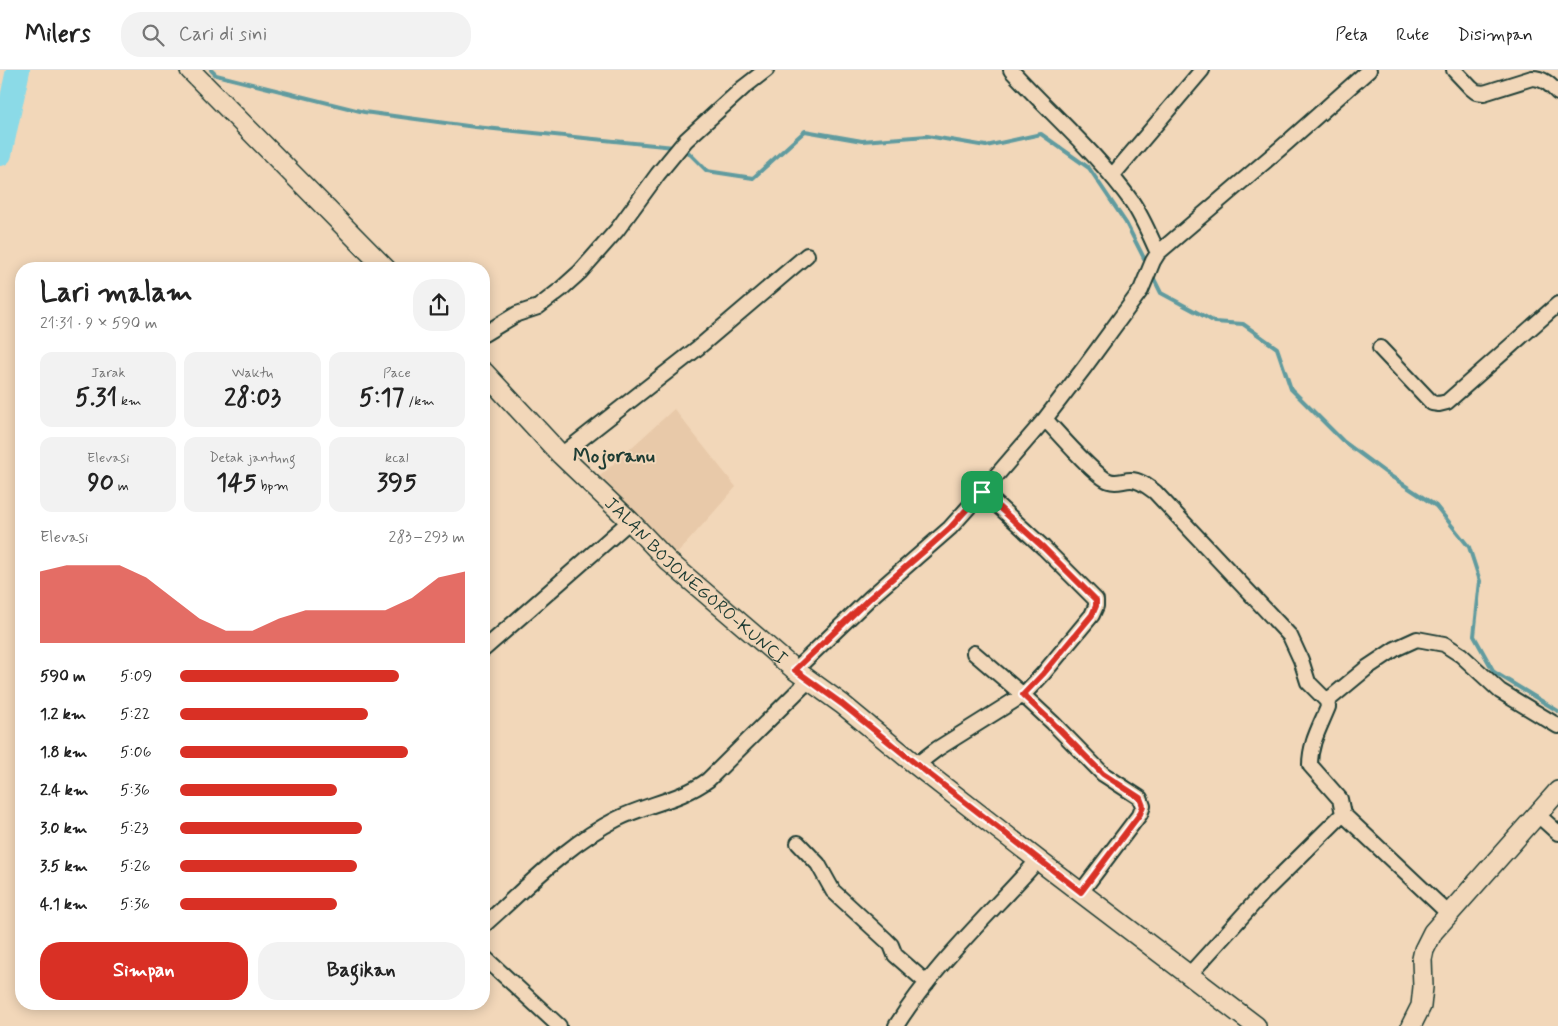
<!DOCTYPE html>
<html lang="id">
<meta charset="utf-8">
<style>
:root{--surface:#fff;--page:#f2f2f2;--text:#222;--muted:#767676;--line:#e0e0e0;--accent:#d93025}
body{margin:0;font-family:Mynerve,sans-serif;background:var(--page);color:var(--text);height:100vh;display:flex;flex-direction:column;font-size:19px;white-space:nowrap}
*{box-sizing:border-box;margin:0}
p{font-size:16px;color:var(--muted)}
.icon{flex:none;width:28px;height:28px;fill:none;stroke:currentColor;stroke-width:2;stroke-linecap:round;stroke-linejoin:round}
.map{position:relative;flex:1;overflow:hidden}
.side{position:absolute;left:15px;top:192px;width:475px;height:748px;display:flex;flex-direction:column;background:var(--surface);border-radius:20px;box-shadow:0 2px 12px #0003}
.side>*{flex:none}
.pin{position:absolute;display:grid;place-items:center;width:42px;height:42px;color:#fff;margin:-21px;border-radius:10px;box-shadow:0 2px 8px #0006}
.round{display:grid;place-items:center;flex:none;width:52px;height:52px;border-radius:20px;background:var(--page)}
.overview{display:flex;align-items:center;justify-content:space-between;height:85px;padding:0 25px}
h1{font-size:28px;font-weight:800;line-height:38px}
.metrics{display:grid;grid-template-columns:repeat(3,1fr);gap:8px;height:85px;padding:5px 25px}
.metrics div{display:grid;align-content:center;border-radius:12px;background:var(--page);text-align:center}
.metrics b{font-size:25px;font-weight:800}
.metrics small{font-size:14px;font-weight:400}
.metrics p{font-size:14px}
.chart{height:140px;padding:10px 25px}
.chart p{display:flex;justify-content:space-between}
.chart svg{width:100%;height:90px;margin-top:5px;fill:var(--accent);opacity:.7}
.action{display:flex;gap:10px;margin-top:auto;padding:10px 25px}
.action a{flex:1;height:58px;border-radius:20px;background:var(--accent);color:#fff;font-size:20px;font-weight:800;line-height:58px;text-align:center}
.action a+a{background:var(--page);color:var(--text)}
ul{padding:0 25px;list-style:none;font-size:16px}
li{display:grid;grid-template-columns:80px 60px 1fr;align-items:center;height:38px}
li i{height:12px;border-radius:6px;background:var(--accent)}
header{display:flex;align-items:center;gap:30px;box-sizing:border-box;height:70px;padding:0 25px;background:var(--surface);border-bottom:1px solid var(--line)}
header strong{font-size:24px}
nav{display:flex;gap:28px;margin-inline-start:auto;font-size:18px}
.search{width:350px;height:45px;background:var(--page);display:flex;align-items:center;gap:12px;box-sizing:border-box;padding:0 18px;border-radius:20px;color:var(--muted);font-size:19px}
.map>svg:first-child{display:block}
</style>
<header>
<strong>Milers</strong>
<div class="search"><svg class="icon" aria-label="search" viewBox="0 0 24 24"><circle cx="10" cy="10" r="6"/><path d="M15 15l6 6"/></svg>Cari di sini</div>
<nav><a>Peta</a><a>Rute</a><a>Disimpan</a></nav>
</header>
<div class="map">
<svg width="1558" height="956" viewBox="0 0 1558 956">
<rect width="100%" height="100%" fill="#f2d7b9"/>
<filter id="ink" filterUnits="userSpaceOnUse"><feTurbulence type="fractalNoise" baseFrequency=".02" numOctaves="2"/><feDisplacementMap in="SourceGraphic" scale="10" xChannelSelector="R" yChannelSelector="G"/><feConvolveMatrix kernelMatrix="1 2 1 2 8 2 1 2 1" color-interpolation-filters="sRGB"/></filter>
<g filter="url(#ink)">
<path fill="#e8c9a9" d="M674,339l62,78 -60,68 -76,-79z"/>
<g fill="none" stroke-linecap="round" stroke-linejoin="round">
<path stroke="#609b9f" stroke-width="4" d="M211,0l5,5 148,37 111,15 199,20
M684,78l23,23 46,7 52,-47 57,10 65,-5 59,10 55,-12 48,34 37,55 21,41
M1152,205l9,18 54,29 28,2 34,24 14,41 52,52 43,32 50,33 33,41 11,34 -6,55 20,36 64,39"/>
<path stroke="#8bdae7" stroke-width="24" d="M0,84l18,-84"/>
<defs>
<path id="street" d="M1011,0c40,44 87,84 121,132 11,16 18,34 26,51
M1454,0l17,18 5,4 8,1 48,-15c12,0 18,7 26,15
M1112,106l90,-106
M484,264l33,-20 21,-7 22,-17 20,-18 37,-42 41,-56 28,-34 58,-53 22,-17
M1380,278l52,55 7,1 8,-2 111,-98
M1045,349c12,13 50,57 64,62 8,3 14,-1 22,-1 9,0 17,7 24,12l135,144 11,24 7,22 19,19 1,6c-8,20 -18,36 -18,58l30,34 3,15
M561,385l138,-108 108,-92
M982,421l62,57 52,52v6l-4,9 -49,59 -20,21 30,28 50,51 37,24 3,8 -3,8 -59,78
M484,579l146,-128
M795,600l76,-73 79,-69 34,-38 61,-71 39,-51 57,-78 12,-29 5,-8 124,-106 87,-77
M1327,631l41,-34 27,-18 22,-10 27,5 17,11 39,36 58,35
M916,695l21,-16 86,-54 -49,-42
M1538,745l20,18
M798,773l20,21 15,27 53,49 5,5 4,10 32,28
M484,855c42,-37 83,-81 133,-106 30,-15 64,-19 91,-39l100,-99
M484,887l75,69
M1189,905l75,-83 79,-78 106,100
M896,956c38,-61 94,-112 142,-166"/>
<g id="secondary">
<path d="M190,0l196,199"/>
<path id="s1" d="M484,302l77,83 69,66 38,40 127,109 47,34 74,61 122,95 218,166"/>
<path d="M1411,956l10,-20 2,-19 -1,-28 2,-9 9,-18 125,-141"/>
</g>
</defs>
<use href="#street" stroke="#1f3d34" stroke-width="18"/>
<use href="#secondary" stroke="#1f3d34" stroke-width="22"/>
<use href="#street" stroke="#f2d7b9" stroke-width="14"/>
<use href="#secondary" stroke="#f2d7b9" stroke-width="19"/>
</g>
</g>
<g fill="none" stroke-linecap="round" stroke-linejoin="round" filter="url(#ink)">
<defs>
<path id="route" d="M982,422l62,56 52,52v6l-4,9 -49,59 -20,21 30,28 50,51 37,24 3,8 -3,8 -59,78 -165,-128 -74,-60 -47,-34 76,-73 59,-51 20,-18z"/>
</defs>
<use href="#route" stroke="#fff" stroke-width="10"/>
<use href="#route" stroke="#d93025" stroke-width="6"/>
</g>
<g text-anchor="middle" stroke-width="4" stroke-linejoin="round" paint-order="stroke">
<g font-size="18" fill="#1f3d34" stroke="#f2d7b9">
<text dy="6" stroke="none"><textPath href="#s1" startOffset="298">JALAN BOJONEGORO-KUNCI</textPath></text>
</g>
<g font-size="20" font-weight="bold" fill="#1f3d34" stroke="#f2d7b9">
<text x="614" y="392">Mojoranu</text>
</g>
</g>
</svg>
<div class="pin" style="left:982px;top:422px;background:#1e9e55"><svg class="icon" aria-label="arrive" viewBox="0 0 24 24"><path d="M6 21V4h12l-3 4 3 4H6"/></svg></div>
<section class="side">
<div class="overview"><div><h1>Lari malam</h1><p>21:31 · 9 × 590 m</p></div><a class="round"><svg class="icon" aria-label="share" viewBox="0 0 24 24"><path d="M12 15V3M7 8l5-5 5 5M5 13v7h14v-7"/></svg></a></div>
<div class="metrics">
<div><p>Jarak</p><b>5.31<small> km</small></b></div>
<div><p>Waktu</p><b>28:03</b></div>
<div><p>Pace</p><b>5:17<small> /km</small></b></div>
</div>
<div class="metrics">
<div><p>Elevasi</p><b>90<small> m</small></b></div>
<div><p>Detak jantung</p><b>145<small> bpm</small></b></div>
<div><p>kcal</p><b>395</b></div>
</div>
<div class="chart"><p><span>Elevasi</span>283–293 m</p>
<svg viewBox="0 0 160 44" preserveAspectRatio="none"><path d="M0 44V9L10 6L20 6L30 6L40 12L50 22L60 32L70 38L80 38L90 32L100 28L110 28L120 28L130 28L140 22L150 12L160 9V44z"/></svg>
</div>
<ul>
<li><b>590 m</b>5:09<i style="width:77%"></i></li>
<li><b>1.2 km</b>5:22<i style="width:66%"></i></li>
<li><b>1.8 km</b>5:06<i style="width:80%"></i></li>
<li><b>2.4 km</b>5:36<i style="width:55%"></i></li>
<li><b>3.0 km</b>5:23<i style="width:64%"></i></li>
<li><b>3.5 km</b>5:26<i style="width:62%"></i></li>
<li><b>4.1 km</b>5:36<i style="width:55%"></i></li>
</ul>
<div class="action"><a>Simpan</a><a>Bagikan</a></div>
</section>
</div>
